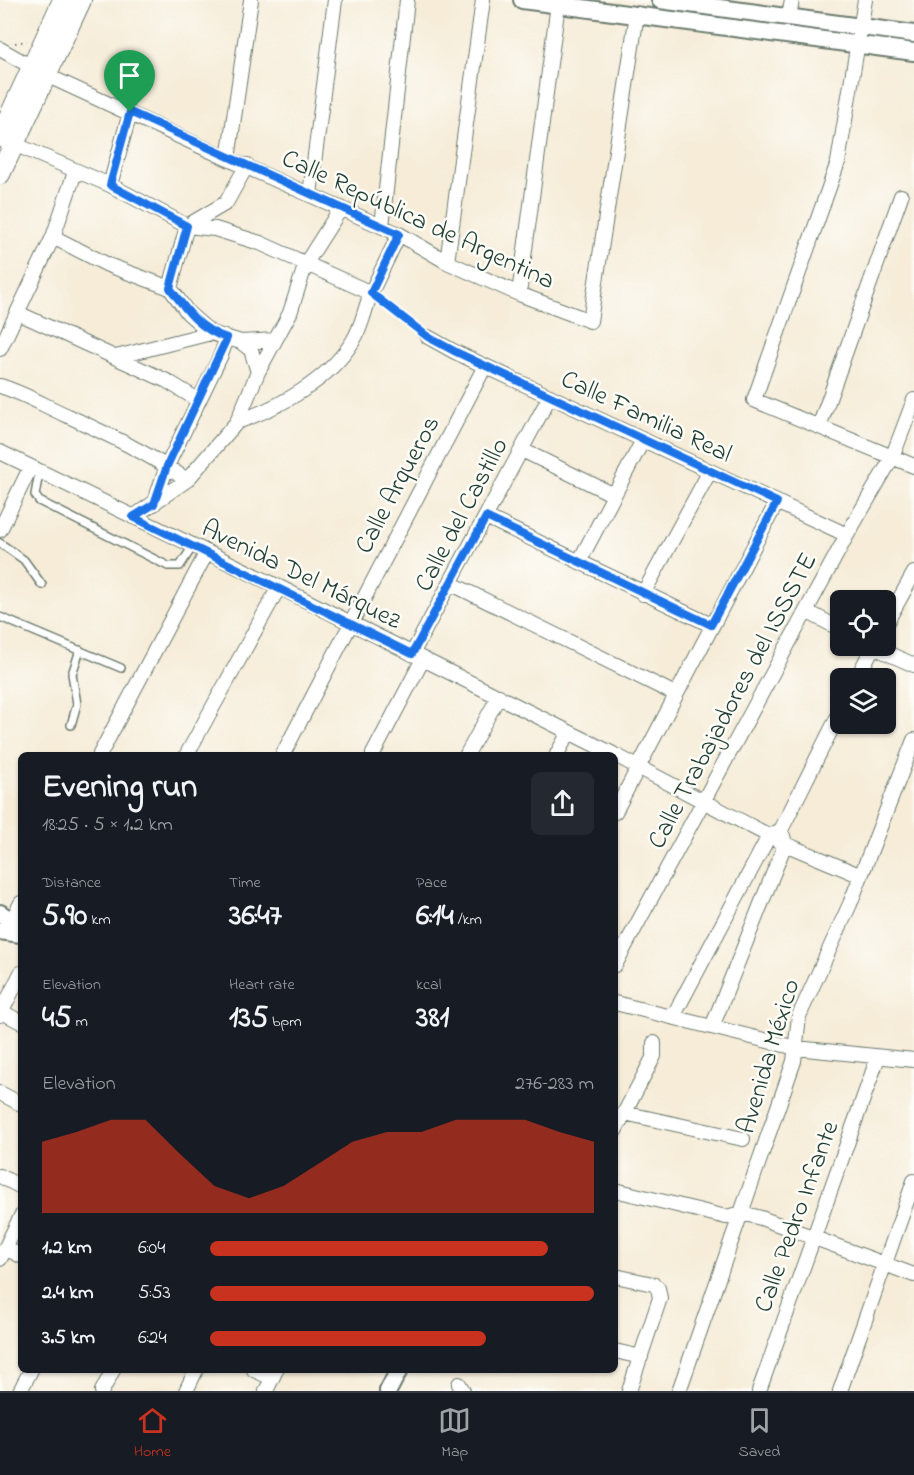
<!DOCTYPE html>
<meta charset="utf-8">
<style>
:root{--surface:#171b24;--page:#242831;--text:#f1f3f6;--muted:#9ea1a6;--line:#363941;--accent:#c8321e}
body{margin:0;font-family:"Indie Flower",sans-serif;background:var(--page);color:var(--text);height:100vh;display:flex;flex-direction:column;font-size:22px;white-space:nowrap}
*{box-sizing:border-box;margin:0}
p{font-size:20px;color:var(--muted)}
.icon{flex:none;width:33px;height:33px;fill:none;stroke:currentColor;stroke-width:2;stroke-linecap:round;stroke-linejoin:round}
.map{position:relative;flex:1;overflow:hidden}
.side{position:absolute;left:18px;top:752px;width:600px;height:621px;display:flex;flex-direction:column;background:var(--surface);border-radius:9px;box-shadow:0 2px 4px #0004}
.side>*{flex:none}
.controls{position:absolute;left:830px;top:590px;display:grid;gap:12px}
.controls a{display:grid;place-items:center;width:66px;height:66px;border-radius:9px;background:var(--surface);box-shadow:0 2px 4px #0004;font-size:30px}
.pin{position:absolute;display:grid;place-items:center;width:51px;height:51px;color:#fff;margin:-62px -26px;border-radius:50% 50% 50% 0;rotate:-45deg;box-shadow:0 0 6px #0007}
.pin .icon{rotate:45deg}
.round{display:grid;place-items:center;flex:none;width:63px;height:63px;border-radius:9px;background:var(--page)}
.headline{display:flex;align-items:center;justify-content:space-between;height:102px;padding:0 24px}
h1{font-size:33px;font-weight:800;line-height:45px}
.stats{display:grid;grid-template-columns:repeat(3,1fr);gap:9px;height:102px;padding:6px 24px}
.stats div{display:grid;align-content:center}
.stats b{font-size:30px;font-weight:800}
.stats small{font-size:16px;font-weight:400}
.stats p{font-size:16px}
.chart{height:168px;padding:12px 24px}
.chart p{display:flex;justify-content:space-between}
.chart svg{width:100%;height:108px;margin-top:6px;fill:var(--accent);opacity:.7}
ul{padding:0 24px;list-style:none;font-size:20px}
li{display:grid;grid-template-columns:96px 72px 1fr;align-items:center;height:45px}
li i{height:15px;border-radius:8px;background:var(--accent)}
.menu{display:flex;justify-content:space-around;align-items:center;height:84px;border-top:2px solid var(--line);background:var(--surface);font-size:16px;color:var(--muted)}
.menu a{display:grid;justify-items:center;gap:3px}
.menu .selected{color:var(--accent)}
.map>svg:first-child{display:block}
</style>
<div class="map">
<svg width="914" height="1391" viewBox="0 0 914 1391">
<rect width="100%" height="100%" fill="#fdfcf7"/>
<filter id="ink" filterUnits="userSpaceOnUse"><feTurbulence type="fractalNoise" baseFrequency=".0167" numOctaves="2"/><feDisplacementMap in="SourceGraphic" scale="12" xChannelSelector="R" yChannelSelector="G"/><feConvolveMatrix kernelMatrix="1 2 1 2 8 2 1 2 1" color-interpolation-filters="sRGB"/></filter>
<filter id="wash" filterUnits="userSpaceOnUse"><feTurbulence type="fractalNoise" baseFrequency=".008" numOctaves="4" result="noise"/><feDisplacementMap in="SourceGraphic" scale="24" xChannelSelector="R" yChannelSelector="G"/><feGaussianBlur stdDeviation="1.35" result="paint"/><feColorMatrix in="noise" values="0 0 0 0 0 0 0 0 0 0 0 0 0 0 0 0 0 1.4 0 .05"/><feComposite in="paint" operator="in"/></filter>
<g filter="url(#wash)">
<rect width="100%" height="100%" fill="#f6ecd8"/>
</g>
<g filter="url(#ink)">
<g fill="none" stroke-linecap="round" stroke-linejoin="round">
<defs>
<path id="service" d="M39,473l-4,22 4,6 129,65h12l13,-20
M0,543l24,17 18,25
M0,617l121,51
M71,725l6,-21 -5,-30 8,-24"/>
<path id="minor" d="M865,0l-27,162 -84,238 160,66
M789,17l3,-17
M0,49l46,26 182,84 171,75 48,28 72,32 71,27 47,-307
M7,141l103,44 77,41 28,3 45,14 111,50
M228,159l23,-159
M110,185l20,-72
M310,194l25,-194
M382,226l25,-226
M53,237l55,28 62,23 18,25 23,20 30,9 10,8 7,22
M447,262l36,-262
M170,288l17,-62 39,-23 21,-38
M519,294l39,-290
M18,313l149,68 31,19
M428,337l27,15 392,183
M241,342l34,-2
M0,349l53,-112 22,-65
M116,357l95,-24
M0,386c24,7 45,20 68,30 41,19 82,38 119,64
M237,422c43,-15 91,-41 116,-81 9,-14 12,-33 18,-48 9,-20 19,-39 28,-59
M819,427l82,-231
M522,450l92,45
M0,452l279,135 334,167
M154,504l13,-38 54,-111 6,-17
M133,517l54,-37 50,-58 21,-50 32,-59 16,-50 35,-55
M486,517l225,108
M0,530l30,-62
M579,562l64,-122
M450,583l225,111
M643,594l67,-123
M806,611l34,18
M885,625l29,-52
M869,645l45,20
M412,654l138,-258
M857,678l17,-33
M100,754l107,-202
M187,754l92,-167
M283,754l202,-388
M373,754l50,-95
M467,754l32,-58
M557,754l12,-22
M615,755l170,89 74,31
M615,812l162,-310
M7,929l14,-26
M615,965l232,-430 45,-77 22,-58
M615,1003l181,45 118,12
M2,1012l19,10
M0,1015l21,-42
M673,1017l96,-181 12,-6 59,-118
M712,1027l73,-183 -2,-8
M0,1093l21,11
M624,1113l119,26
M615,1131l39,-75v-13
M0,1176l21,11
M615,1190l111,27 16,-4 19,5 153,57
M5,1248l16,8
M0,1259l21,-43
M615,1276l38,8 5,4 2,10 -31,93
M615,1351l26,6
M254,1370l18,8
M459,1384l4,7
M20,1391l11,-21
M102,1391l11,-21
M186,1391l10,-21
M266,1391l10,-21
M679,1391l115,-330 5,-45 51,-112 64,-164
M759,1391l119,-334
M840,1391l74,-210"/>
<path id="tertiary" d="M522,0l392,52
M660,0l254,34
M0,913l21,15
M0,931l21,3
M388,1391l11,-21"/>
<path id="secondary" d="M0,137l63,-137
M0,174l81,-174"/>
</defs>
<use href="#service" stroke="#6a7a6d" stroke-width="10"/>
<use href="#minor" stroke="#6a7a6d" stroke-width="16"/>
<use href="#tertiary" stroke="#6a7a6d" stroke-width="20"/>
<use href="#secondary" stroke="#6a7a6d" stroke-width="22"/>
<path stroke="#6a7a6d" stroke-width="2" stroke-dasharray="1.5 4.5" stroke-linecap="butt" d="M15,43l12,-2
M381,300l38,29"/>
<use href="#service" stroke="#fff" stroke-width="7"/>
<use href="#minor" stroke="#fff" stroke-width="14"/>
<use href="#tertiary" stroke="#fff" stroke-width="16"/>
<use href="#secondary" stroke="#fff" stroke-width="20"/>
</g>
</g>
<g fill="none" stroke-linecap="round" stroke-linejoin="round" filter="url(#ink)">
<defs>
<path id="route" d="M130,112l269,122 -28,59 57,44 28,15 321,150 -66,123 -225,-108 -74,137 -279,-137 21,-13 13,-38 60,-128c-27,-8 -41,-28 -57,-50l17,-62 -77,-41z"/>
</defs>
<use href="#route" stroke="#fff" stroke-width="12"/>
<use href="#route" stroke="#1a73e8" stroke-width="8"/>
</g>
<g text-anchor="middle" stroke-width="5" stroke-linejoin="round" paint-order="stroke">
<g font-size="26" fill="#1f3d34" stroke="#fdfcf7">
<text transform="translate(419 218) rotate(25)" y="9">Calle República de Argentina</text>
<text transform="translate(647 415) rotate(25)" y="9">Calle Familia Real</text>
<text transform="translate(396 484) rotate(-62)" y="9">Calle Arqueros</text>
<text transform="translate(460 514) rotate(-62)" y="9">Calle del Castillo</text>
<text transform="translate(302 573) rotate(26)" y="9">Avenida Del Márquez</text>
<text transform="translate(731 700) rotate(-62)" y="9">Calle Trabajadores del ISSSTE</text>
<text transform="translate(767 1056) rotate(-73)" y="9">Avenida México</text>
<text transform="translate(795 1216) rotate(-70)" y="9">Calle Pedro Infante</text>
</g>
</g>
</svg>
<div class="controls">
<a><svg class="icon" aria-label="locate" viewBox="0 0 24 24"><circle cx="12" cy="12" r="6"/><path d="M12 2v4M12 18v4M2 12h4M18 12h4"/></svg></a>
<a><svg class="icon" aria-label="layers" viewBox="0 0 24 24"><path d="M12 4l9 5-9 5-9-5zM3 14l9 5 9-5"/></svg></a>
</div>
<div class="pin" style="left:130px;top:112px;background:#1e9e55"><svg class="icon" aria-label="arrive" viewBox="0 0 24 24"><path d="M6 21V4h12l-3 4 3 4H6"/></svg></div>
<section class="side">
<div class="headline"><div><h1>Evening run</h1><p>18:25 · 5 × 1.2 km</p></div><a class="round"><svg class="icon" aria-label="share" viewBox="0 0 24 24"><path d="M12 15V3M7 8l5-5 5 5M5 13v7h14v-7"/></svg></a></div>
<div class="stats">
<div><p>Distance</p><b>5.90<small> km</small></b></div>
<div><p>Time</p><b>36:47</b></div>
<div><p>Pace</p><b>6:14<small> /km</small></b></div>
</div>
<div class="stats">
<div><p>Elevation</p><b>45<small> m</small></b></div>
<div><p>Heart rate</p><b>135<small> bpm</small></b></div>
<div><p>kcal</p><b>381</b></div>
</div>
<div class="chart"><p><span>Elevation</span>276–283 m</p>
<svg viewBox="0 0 160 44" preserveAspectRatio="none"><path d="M0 44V15L10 11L20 6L30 6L40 20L50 33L60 38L70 33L80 24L90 15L100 11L110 11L120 6L130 6L140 6L150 11L160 15V44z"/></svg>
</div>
<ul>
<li><b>1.2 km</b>6:04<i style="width:88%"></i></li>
<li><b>2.4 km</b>5:53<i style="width:100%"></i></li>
<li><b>3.5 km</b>6:24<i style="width:72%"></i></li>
</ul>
</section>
</div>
<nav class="menu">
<a class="selected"><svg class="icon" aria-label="home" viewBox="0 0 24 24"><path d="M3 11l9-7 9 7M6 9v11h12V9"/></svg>Home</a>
<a><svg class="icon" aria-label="map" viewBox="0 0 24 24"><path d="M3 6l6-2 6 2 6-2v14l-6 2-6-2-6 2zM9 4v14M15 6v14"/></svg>Map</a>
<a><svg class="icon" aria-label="saved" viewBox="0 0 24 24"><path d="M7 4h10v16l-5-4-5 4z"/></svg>Saved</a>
</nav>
